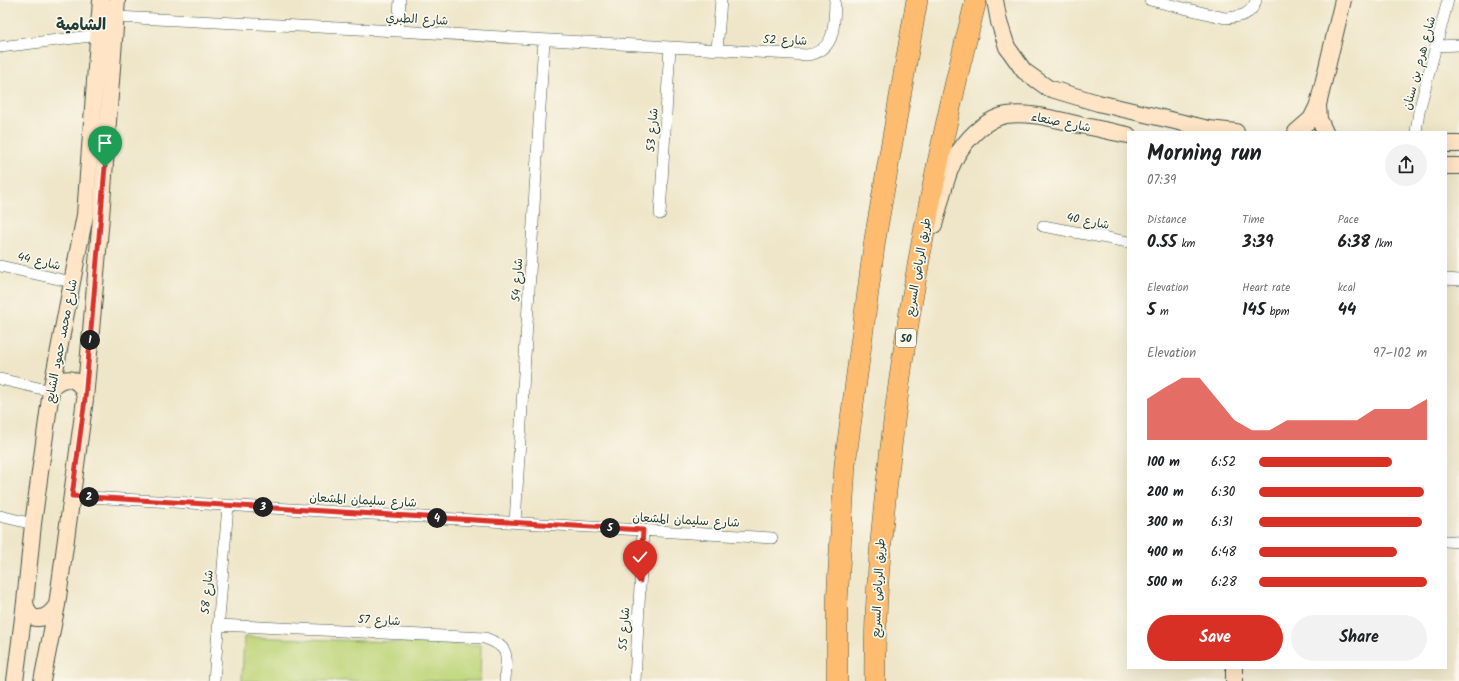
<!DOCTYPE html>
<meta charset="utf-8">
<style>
:root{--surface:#fff;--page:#f2f2f2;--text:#202124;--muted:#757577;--accent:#d93025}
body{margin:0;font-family:Kalam,"Playpen Sans Arabic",sans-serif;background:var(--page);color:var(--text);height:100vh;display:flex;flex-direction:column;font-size:15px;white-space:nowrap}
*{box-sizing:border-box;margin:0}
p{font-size:13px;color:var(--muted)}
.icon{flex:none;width:22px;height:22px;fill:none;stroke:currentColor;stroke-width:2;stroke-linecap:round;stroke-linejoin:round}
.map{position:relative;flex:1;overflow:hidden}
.side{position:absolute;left:1127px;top:131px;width:320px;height:538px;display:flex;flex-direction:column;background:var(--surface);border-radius:0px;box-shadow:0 4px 16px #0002}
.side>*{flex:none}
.pin{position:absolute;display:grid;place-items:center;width:34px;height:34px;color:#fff;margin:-41px -17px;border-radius:50% 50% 50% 0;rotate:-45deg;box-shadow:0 0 4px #0007}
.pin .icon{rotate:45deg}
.km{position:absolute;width:20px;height:20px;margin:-10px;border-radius:50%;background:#222;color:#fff;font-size:11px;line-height:20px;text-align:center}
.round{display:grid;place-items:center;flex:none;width:42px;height:42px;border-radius:21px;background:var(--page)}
.head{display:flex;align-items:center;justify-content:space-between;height:68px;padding:0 20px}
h1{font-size:22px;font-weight:800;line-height:30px}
.figures{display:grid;grid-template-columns:repeat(3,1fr);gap:6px;height:68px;padding:4px 20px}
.figures div{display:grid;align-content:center}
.figures b{font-size:17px;font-weight:800}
.figures small{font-size:11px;font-weight:400}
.figures p{font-size:11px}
.chart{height:112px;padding:8px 20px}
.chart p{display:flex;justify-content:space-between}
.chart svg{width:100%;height:72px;margin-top:4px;fill:var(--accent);opacity:.7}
.button{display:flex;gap:8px;margin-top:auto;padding:8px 20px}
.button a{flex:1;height:46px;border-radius:24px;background:var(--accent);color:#fff;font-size:16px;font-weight:800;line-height:46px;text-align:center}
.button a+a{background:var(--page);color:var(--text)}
ul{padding:0 20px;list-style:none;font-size:13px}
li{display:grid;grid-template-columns:64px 48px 1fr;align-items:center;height:30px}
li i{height:10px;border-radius:5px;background:var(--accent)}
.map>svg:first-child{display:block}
</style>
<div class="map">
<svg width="1459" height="681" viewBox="0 0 1459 681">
<rect width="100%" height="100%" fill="#fbf7ec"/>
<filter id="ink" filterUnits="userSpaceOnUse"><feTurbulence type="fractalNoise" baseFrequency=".025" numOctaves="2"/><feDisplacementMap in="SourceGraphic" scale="8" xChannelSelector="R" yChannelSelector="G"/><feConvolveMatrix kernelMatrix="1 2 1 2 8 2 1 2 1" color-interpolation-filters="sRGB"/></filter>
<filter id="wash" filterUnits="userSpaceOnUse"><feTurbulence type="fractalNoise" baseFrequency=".012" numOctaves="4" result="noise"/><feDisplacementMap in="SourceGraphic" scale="16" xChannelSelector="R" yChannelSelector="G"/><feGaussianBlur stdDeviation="0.9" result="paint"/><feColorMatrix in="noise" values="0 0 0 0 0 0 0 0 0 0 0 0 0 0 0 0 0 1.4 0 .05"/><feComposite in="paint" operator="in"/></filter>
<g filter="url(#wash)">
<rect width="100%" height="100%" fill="#efe6c9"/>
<path fill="#bfd67a" stroke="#6f8a57" d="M244,637l237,8 -1,36h-238z"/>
</g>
<g filter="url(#ink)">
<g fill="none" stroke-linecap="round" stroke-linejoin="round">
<defs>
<path id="street" d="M1150,0l75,18c15,-1 27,-3 31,-18
M116,17l282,14 409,24c30,-4 27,-32 28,-55
M398,31l2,-31
M1437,46l22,-1
M0,47l99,-12
M717,50l4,-50
M1416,132l3,-21 29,-111
M660,214l10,-167
M1043,226l85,16
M0,266l72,16
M1446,279l13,1
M0,379l51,12
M72,496l700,42
M0,516l33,8
M515,523l29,-483
M1446,541l13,1
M218,625l267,13c27,10 21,18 20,43
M214,681l14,-176
M635,681l8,-151"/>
<path id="secondary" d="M995,0l4,22 8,25 17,24 24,17 50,15 111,26 27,3
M1318,105l1,14 6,13
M1296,132l15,-13 7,-14 25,-105
M1446,144h13
M1446,166h13
M934,225c7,-23 11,-49 23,-70 9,-15 25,-32 42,-38 22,-8 60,3 81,8 16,3 32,7 48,10
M52,387c14,-14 31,-8 33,12
M25,602c4,23 21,19 32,3
M15,681l10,-79 8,-78 18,-133 34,-176 16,-215
M42,681l15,-76 28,-206 16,-182 16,-217
M1234,681v-13"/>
<path id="highway" d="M837,681v-78l8,-139 30,-225 42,-239
M875,681c-1,-69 5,-139 13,-208 17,-159 48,-317 88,-473"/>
</defs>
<use href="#street" stroke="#3e564a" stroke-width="12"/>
<use href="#secondary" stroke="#3e564a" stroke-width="18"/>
<use href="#highway" stroke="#3e564a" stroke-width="22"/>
<use href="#street" stroke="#fff" stroke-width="11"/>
<use href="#secondary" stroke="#ffe4c6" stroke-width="16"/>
<use href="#highway" stroke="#febc70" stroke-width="21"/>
</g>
</g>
<g fill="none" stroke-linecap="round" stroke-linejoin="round" filter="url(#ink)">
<defs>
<path id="route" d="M105,167l-20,232 -13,97 571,34 -3,51"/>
</defs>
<use href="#route" stroke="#fff" stroke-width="8"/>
<use href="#route" stroke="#d93025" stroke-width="5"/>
</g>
<g text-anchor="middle" stroke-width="3.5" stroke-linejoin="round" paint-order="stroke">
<rect fill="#fbf7ec" stroke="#61756b" stroke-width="1" x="896" y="329" width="20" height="18" rx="3"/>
<g font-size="11" font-weight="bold" fill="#1f3d34">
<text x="906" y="342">50</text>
</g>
<g font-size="12" fill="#1f3d34" stroke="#fbf7ec">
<text transform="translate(417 19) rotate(3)" y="4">شارع الطبري</text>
<text transform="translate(785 40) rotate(2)" y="4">شارع 52</text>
<text transform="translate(1419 63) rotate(-75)" y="4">شارع هرم بن سنان</text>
<text transform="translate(1061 122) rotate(11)" y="4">شارع صنعاء</text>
<text transform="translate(652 130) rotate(-86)" y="4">شارع 53</text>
<text transform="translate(1088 221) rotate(11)" y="4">شارع 40</text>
<text transform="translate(39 261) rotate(13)" y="4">شارع 44</text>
<text transform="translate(918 267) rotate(-80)" y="4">طريق الرياض السريع</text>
<text transform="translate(517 280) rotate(-87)" y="4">شارع 54</text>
<text transform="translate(61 341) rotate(-79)" y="4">شارع محمد حمود الشايع</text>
<text transform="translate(363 500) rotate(3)" y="4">شارع سليمان المشعان</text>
<text transform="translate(686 520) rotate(3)" y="4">شارع سليمان المشعان</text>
<text transform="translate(878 588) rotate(-87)" y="4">طريق الرياض السريع</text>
<text transform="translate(207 592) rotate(-85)" y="4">شارع 58</text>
<text transform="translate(379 620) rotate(3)" y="4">شارع 57</text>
<text transform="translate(624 629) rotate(-87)" y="4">شارع 55</text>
</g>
<g font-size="16" font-weight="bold" fill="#1f3d34" stroke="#fbf7ec">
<text x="81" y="30">الشامية</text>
</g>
</g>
</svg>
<div class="pin" style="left:105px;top:167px;background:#1e9e55"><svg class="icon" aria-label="arrive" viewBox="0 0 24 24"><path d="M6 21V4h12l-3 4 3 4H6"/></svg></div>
<div class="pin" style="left:640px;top:581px;background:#d93025"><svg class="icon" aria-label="check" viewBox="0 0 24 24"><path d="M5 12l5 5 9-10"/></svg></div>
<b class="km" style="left:90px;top:340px">1</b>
<b class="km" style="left:89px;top:497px">2</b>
<b class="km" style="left:263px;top:507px">3</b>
<b class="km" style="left:437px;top:518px">4</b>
<b class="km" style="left:610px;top:528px">5</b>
<section class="side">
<div class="head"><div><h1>Morning run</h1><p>07:39</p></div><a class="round"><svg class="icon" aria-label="share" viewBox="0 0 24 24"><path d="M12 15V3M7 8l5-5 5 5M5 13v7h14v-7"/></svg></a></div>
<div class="figures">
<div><p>Distance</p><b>0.55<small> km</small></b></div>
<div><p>Time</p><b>3:39</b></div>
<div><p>Pace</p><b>6:38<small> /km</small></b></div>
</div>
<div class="figures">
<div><p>Elevation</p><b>5<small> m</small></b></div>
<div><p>Heart rate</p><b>145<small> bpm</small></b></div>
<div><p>kcal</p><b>44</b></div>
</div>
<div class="chart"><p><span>Elevation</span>97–102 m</p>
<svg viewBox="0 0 160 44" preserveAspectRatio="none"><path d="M0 44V19L10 12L20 6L30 6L40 19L50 32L60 38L70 38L80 32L90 32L100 32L110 32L120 32L130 25L140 25L150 25L160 19V44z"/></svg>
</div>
<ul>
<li><b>100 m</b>6:52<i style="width:79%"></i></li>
<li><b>200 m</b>6:30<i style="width:98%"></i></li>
<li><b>300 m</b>6:31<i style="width:97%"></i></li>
<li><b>400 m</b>6:48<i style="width:82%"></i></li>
<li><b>500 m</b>6:28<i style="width:100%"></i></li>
</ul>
<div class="button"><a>Save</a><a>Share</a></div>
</section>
</div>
